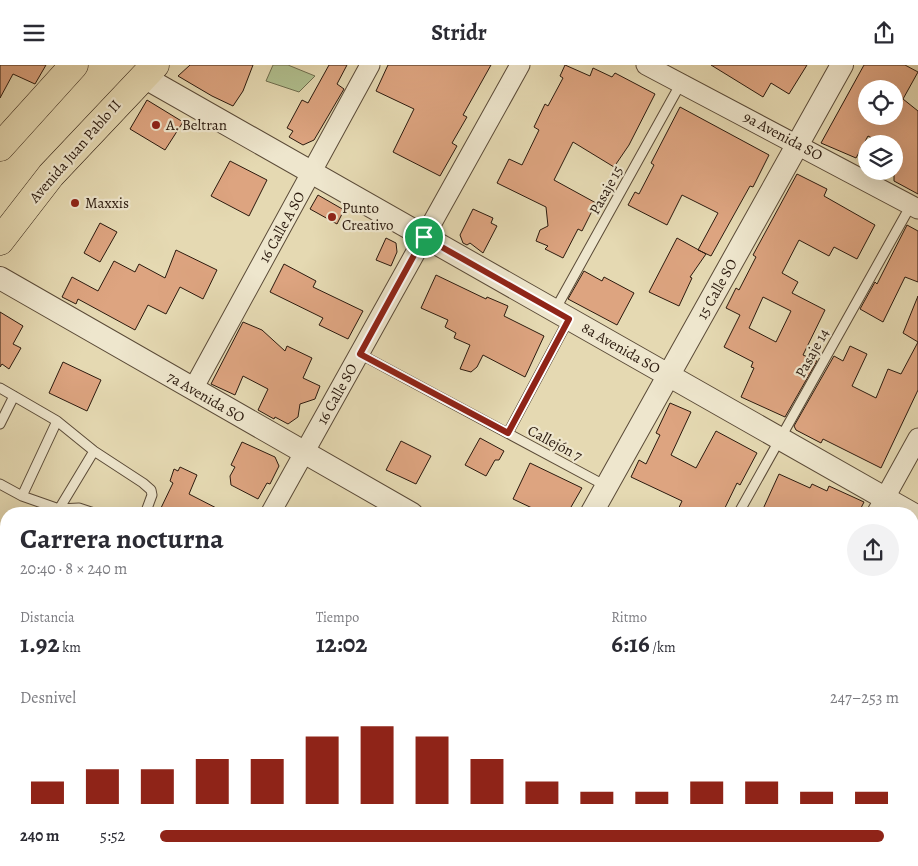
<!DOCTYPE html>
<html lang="es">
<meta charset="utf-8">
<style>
:root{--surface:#fff;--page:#f2f2f3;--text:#2b2b33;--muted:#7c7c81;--accent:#8f2418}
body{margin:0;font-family:Alegreya,serif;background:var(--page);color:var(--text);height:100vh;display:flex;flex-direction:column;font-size:19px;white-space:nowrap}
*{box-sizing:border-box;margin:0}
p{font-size:16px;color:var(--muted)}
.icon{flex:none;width:28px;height:28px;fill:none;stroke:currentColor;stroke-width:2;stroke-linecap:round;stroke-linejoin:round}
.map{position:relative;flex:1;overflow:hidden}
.panel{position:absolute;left:0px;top:442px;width:919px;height:359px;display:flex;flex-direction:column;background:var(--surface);border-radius:20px 20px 0 0;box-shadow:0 5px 20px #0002}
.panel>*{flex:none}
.fabs{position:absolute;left:858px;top:15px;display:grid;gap:10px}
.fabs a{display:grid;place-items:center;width:45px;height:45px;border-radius:50%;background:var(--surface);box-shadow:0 5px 20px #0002;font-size:25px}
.pin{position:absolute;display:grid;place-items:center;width:42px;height:42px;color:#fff;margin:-21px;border:2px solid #fff;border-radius:50%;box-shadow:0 1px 5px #0007}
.round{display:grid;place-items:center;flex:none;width:52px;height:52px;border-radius:26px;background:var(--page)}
.head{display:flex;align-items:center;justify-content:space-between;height:85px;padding:0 20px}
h1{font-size:28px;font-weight:700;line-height:38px}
.stats{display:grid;grid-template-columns:repeat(3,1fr);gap:8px;height:85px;padding:5px 20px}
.stats div{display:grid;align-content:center}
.stats b{font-size:25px;font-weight:700}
.stats small{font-size:14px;font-weight:400}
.stats p{font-size:14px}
.chart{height:140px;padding:10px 20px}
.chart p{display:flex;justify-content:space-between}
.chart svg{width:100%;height:90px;margin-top:5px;stroke:var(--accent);stroke-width:6}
ul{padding:0 20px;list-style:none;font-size:16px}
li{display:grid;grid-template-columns:80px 60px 1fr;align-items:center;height:38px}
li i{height:12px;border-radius:6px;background:var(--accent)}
header{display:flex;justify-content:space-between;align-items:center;height:65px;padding:0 20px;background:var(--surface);font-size:22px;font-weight:700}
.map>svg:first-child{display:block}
</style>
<header><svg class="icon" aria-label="menu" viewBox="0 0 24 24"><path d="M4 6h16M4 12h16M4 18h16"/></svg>Stridr<svg class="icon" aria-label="share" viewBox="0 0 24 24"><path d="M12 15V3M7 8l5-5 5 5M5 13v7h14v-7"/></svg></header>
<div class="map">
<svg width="918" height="801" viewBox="0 0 918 801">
<rect width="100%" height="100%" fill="#e5d9b2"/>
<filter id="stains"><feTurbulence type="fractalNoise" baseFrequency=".004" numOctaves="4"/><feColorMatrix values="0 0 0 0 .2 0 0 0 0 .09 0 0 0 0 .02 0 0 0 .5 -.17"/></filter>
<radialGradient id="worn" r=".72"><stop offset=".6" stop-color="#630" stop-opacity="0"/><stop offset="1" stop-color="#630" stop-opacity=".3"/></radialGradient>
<path fill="#b1c08f" stroke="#6e6d4e" d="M273,0h15l27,11 -16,16 -33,-11z
M913,752l5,3v46h-501l3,-6h492z
M231,795h105l11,6h-105z"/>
<path fill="#dda480" stroke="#2b1a0e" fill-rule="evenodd" d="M0,0h46l-11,19 -22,-10 -13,24z
M190,0h63l-10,26 -10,15 -21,-10 -34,-20z
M329,0h18l-10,19 7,5 -30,51 -11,5 -14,-8 4,-6 -6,-3 15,-28 6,3z
M388,0h103l-28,50 4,2 -15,26 5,3 -17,30 -47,-24 21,-43 -38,-18z
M565,0l25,11 3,-8 19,9 3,-4 40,21 -26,51 -15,22 -41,-25 -19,38 42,23 -14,28 -4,-2 -15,29 -18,-9 3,-3 -12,-5 4,-11 8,-4 -2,-19 -49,-24 12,-24 13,6 17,-35 -5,-3 11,-23 3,2 15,-28 -3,-2z
M711,0h96l-18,29 -18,-11 -8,14z
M864,0h41l13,7 -15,27 15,12v83l-24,-13v-37h-11l-15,-8 -12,22 -35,-15zM866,24h28v27h-28z
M147,35l36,22 -18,28 -35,-21z
M680,42l89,48 -16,32 -3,-1 -39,70 -13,-6 20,-37 -36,-18 -15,30 -39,-20 7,-13 4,2 15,-29 -3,-2z
M230,96l37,19 -18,36 -38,-20z
M797,109l30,15 -3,7 51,29 -18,34 -23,-12 -5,9 -30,-16 -17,33 16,9 -6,11 33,17 -22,45 14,6 -32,56 -44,-20 13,-29 -3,-1 2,-5 -29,-15 16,-32 -14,-7 10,-20 3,2 17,-33 -3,-2zM763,232l28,14 -15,31 -27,-14z
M318,130l26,15 -7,14 -27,-15z
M473,144l20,9 -2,5 6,3 -14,27 -13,-10 -3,2 -4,-2 -3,-8z
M100,158l17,9 -17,30 -16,-9z
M907,160l11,6v51l-13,-5 -22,45 -23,-13 15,-27 2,2z
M386,173l10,5 1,9 -6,14 -15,-6z
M677,173l29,16 -16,23 2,1 -13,28 -30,-14z
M176,185l41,20 -14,29 -23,-12 -14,27 -18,-9 -13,25 -57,-31 -2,5 -14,-7 10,-20 26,14 16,-30 21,11 4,-8 26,14z
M284,199l32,17 -3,6 50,24 -15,28 -29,-14 4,-7 -53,-26z
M584,206l18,10 2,-4 30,16 -17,32 -49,-26z
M436,210l50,24 1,-2 21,9 -4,10 40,20 -19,41 -42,-22 -6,12 -6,5 -11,-3 10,-24 -16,-7 2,-5 -11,-6 3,-7 -27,-12z
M918,231v94l-37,78 -58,-29 -2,4 -25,-13 -2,-4 40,-70 9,5 7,-15 17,8 -15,32 24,12 12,-29 13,5 17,-32 -15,-9z
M0,247l23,14 -10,18 8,4 -12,21 -7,-5 -2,3z
M243,257l19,8 23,21 2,-5 25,12 -9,20 17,8 -5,13 -15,5 -2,13 -10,7 -13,-7 -1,2 -16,-9 10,-21 -25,-13 -8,19 -24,-11z
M63,297l38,18 -14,31 -38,-18z
M670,338l21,9 -20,43 25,13 20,-37 41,22 -17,32 -3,-2 -15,31h-46l6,-13 -51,-24 8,-17 7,4 14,-29 -4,-2z
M480,373l24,13 -5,9h-4l-9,16 -21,-11z
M401,376l30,15 -15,28 -30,-14z
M242,377l33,15 4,9 -9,18 -3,-1 -9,16 -27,-14 -1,-9 5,-9 -4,-2z
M530,398l52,25 -15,26h-38l3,-6 -19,-9z
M180,402l17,8 -8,19 39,20h-61l-7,-4 13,-27 -3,-2 4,-12 4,2z
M779,409l31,14 2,-4 15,7 2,-5 35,16 -6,12h-89l-6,-5z"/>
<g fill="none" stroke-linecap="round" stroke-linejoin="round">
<defs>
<path id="service" d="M555,245l126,-227
M360,289l246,132
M0,323l57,33 37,30 49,32 8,7 1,5 -7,19
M0,359l14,-28
M508,368l61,-114
M0,419l22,12 37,13 20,-1 18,6
M22,431l35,-75
M59,444l35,-58
M738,449l173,-309"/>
<path id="minor" d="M646,0l272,144
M193,324l177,-324
M270,449l250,-449
M876,449l42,-76
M0,473l6,4
M0,623l6,4
M0,658l6,3
M259,795l12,6
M316,795l11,6
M74,801l4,-6"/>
<path id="tertiary" d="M142,11l776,441
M0,213l412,236
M591,449l251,-449
M912,723l6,3
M393,801l4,-6"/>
<path id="trunk" d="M0,82l74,-82
M0,176l51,-66 104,-110"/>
</defs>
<use href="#service" stroke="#5a4a37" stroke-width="11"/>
<use href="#minor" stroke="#5a4a37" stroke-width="21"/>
<use href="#tertiary" stroke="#5a4a37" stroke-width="24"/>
<use href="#trunk" stroke="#2b1a0e" stroke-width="29"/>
<use href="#service" stroke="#eee6cd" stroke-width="9"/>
<use href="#minor" stroke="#eee6cd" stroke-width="19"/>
<use href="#tertiary" stroke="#eee6cd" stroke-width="22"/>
<use href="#trunk" stroke="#e5d9b2" stroke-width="28"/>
</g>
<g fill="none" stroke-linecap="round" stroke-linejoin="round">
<defs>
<path id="route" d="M424,172l145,82 -61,114 -148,-79z"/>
</defs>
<use href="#route" stroke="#fff" stroke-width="10"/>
<use href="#route" stroke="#8f2418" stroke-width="6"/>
</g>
<g fill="#8f2418" stroke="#eee6cd" stroke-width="2">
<circle cx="156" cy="60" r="5"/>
<circle cx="75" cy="138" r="5"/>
<circle cx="332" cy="152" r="5"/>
</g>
<g text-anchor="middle" stroke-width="4.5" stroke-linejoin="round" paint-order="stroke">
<g font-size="15" fill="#2b1a0e" stroke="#eee6cd" text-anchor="start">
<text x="166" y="65">A. Beltran</text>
<text x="85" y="143">Maxxis</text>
<text x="342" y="148">Punto<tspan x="342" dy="17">Creativo</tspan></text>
</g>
<g font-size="15" fill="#2b1a0e" stroke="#eee6cd">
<text transform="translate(783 71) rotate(28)" y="5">9a Avenida SO</text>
<text transform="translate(75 86) rotate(-49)" y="5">Avenida Juan Pablo II</text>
<text transform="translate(606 125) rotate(-61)" y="5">Pasaje 15</text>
<text transform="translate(282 162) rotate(-61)" y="5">16 Calle A SO</text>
<text transform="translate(717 224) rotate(-61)" y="5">15 Calle SO</text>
<text transform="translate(621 283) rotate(30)" y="5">8a Avenida SO</text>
<text transform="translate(812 288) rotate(-61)" y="5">Pasaje 14</text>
<text transform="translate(337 329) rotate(-61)" y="5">16 Calle SO</text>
<text transform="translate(206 332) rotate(30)" y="5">7a Avenida SO</text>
<text transform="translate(555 378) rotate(28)" y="5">Callejón 7</text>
</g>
</g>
<rect width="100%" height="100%" filter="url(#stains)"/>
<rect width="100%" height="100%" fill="url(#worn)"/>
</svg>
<div class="fabs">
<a><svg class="icon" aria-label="locate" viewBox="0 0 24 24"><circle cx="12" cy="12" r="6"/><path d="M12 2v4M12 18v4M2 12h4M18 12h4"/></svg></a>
<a><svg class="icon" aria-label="layers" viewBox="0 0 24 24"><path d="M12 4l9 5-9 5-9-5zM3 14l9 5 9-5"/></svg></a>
</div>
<div class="pin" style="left:424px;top:172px;background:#1e9e55"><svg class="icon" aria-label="arrive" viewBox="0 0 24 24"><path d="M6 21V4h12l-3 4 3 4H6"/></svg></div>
<section class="panel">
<div class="head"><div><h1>Carrera nocturna</h1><p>20:40 · 8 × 240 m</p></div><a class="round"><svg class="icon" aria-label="share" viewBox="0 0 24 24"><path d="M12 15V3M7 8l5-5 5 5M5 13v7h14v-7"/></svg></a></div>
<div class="stats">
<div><p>Distancia</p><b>1.92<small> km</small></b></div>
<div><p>Tiempo</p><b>12:02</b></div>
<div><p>Ritmo</p><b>6:16<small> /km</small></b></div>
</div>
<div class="chart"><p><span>Desnivel</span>247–253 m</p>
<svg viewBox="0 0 160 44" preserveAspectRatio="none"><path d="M5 44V33M15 44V27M25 44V27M35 44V22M45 44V22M55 44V11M65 44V6M75 44V11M85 44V22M95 44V33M105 44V38M115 44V38M125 44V33M135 44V33M145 44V38M155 44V38"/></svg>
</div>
<ul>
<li><b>240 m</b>5:52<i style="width:98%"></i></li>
</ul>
</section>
</div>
